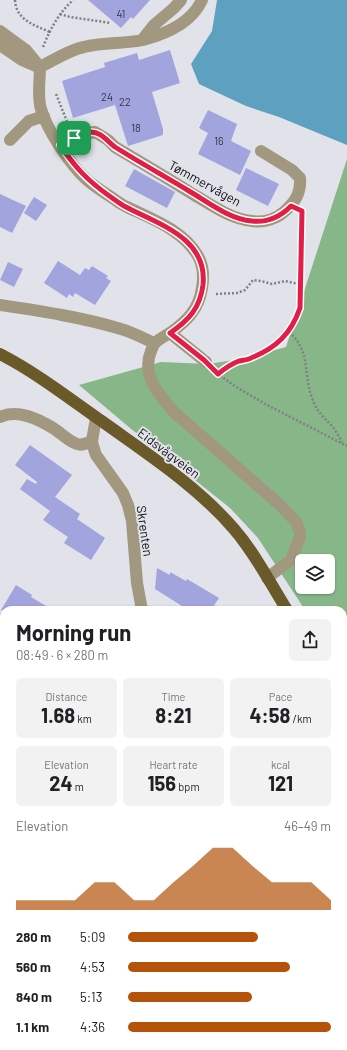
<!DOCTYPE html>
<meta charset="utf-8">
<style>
:root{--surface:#fff;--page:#f2f2f2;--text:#202124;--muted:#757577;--accent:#b45309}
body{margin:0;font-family:Barlow,sans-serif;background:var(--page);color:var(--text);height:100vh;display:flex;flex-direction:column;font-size:15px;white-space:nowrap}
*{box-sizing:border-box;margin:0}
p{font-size:13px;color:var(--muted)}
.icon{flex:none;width:22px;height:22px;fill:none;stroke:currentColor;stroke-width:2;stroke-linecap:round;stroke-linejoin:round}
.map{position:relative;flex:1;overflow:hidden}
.side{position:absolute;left:0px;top:606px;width:347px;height:444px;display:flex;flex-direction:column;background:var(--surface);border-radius:12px 12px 0 0;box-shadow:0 1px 3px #0004}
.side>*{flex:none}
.fabs{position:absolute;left:295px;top:554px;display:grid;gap:8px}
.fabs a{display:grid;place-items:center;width:40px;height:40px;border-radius:6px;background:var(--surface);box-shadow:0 1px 3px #0004;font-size:20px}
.pin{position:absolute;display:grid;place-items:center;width:34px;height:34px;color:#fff;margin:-17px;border-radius:8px;box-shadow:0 2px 6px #0006}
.round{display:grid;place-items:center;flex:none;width:42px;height:42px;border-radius:6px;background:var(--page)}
.head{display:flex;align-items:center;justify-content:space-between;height:68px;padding:0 16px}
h1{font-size:22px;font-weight:700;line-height:30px}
.metrics{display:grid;grid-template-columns:repeat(3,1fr);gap:6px;height:68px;padding:4px 16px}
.metrics div{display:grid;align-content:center;border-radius:6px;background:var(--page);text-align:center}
.metrics b{font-size:20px;font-weight:700}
.metrics small{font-size:11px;font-weight:400}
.metrics p{font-size:11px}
.chart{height:112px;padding:8px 16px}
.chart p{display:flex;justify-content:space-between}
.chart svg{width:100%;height:72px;margin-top:4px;fill:var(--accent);opacity:.7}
ul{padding:0 16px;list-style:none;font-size:13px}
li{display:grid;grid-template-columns:64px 48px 1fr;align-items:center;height:30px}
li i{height:10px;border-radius:5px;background:var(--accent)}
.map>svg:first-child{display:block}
</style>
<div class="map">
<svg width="347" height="1050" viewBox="0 0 347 1050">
<rect width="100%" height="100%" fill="#e2e2ea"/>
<path fill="#87b789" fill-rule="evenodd" d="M347,159v516l-4,-6v-59h-38l-47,-72 -28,-30 -100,-80 -51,-43 82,-23 47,2 38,-6 40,-11zM302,561h26v26h-26z"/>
<path fill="#5da0c0" d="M217,0h130v145l-68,-28 -33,-11 -47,-22 -8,-20 21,-33z"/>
<path fill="#a1a4dd" d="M88,0h62l-17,19 -2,-2 -10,11z
M170,50l10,33 -28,9 11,37v6l-35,11 -13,-41 -42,13 -11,-37 43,-14 -1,-4 33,-10 2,7z
M208,110l29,14 -6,17 20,10 -11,24 -42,-21 10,-21 -9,-5z
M246,168l33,16 -11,22 -32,-16z
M134,169l41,23 -8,16 -42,-22z
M0,194l26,12 -14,27 -12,-6z
M34,197l13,8 -11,16 -12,-8z
M58,261l22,14 5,-7 4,2 3,-4 16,10 -2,2 5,3 -16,24 -20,-12 -2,4 -4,-3 -2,4 -23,-15z
M8,262l15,7 -9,18 -14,-7z
M30,445l42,30 -17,22 25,17 -3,5 28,19 -14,22 -27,-17 4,-6 -25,-17 7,-9 -30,-22 7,-10 9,5 1,-2 -22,-17z
M157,568l13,7v-3l16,9 1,-2 32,19 -8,12h-29v-4l-27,-17z
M16,585l16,10 -1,2 22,13h-52z"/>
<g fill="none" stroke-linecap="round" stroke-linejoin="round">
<path stroke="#7f7f85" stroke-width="2.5" stroke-dasharray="2 2" stroke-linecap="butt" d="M15,0c1,20 19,25 35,32
M60,14l10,3 41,6
M43,47c7,-18 16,-34 30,-47
M56,94l12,30
M216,294l21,-1 8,-3 8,-10 8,1 11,3 13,-3 14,3
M289,332c22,19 14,42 23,66 4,12 11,19 20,28 4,5 7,11 10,16
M217,373l16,12 34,20 80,41
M218,374c7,-5 14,-10 22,-13 4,-1 8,-1 12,-3 24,-11 39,-24 48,-50l2,-91
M343,724l4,7"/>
<path stroke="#a1987f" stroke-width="12" d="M202,0c-10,22 -36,34 -59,40 -19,4 -40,2 -59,7 -15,3 -30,13 -44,20 0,13 -3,29 1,42 6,21 30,57 46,71 8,7 18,13 27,19 4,3 8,6 13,8 25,12 56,23 71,49 5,9 6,21 4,32 -3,21 -15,33 -32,45 -5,3 -11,6 -15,10 -2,2 -3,6 -4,8 -10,24 8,44 23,61l107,94 15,16 4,9v6l-9,23 -24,18
M0,31l26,19 14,17
M142,40l12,-15 20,-17 7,-8
M0,45l22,15 16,7
M10,140l19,-19 15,-5
M60,145l19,-10 16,-3 13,8 7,7c25,15 51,30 76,46 19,11 39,26 61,28 12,2 25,-2 34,-11 10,-9 15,-18 14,-32l-8,-8 -31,-19
M0,305c40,6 81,12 121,24 11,3 22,9 33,14
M170,333l36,29
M0,417c18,-8 38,2 53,11 8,5 15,13 24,16 5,2 10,-1 15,-3
M96,418l-4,23 1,5 3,9 27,38 5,12 4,16 5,62 5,27
M0,774l4,1
M306,1046l3,4
M94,1050l5,-4"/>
<path stroke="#6a5929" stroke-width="12" d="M0,354c37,19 70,45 103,68 46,33 95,65 131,107 21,24 36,54 53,81
M343,700l4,6"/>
</g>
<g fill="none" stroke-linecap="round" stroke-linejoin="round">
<defs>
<path id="route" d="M91,132c10,0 16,9 24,15 24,15 49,29 74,44 19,11 40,28 63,30 16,2 28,-4 39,-15l11,5 -2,97c-9,26 -24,40 -49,50 -3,2 -8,2 -12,3 -8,3 -15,8 -21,13l-14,-14 -34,-27c19,-13 30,-25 33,-48 5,-47 -45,-61 -77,-78 -6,-3 -12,-8 -18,-12 -21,-15 -33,-28 -48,-50l19,-10z"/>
</defs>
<use href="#route" stroke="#fff" stroke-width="8"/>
<use href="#route" stroke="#e11d48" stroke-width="5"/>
</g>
<g text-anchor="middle" stroke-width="4" stroke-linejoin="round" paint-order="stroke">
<g font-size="11" fill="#343546">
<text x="121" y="18">41</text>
<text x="107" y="101">24</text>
<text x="125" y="106">22</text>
<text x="136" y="132">18</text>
<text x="219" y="145">16</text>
</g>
<g font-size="13" fill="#101013" stroke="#e2e2ea">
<text transform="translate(205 183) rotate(29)" y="5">Tømmervågen</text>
<text transform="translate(169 453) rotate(37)" y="5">Eidsvågveien</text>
<text transform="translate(145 531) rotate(82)" y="5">Skrenten</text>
</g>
</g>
</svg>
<div class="fabs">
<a><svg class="icon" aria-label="layers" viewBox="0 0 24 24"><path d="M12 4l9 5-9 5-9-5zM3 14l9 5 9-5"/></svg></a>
</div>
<div class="pin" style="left:74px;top:138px;background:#1e9e55"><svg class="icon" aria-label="arrive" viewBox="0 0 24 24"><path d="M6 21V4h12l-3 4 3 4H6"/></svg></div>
<section class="side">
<div class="head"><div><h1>Morning run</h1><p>08:49 · 6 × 280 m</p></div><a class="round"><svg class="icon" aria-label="share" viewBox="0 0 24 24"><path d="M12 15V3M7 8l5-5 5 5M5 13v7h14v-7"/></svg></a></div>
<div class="metrics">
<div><p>Distance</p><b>1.68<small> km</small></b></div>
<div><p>Time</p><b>8:21</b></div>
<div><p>Pace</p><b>4:58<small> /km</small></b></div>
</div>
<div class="metrics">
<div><p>Elevation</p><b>24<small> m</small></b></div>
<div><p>Heart rate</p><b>156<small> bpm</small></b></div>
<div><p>kcal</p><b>121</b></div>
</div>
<div class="chart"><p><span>Elevation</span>46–49 m</p>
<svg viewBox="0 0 160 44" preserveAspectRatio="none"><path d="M0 44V38L10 38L20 38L30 38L40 27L50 27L60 38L70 38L80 27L90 17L100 6L110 6L120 17L130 27L140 27L150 27L160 38V44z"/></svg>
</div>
<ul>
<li><b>280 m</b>5:09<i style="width:64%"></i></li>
<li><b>560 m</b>4:53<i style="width:80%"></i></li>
<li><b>840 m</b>5:13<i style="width:61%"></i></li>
<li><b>1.1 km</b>4:36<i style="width:100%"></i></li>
</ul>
</section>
</div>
